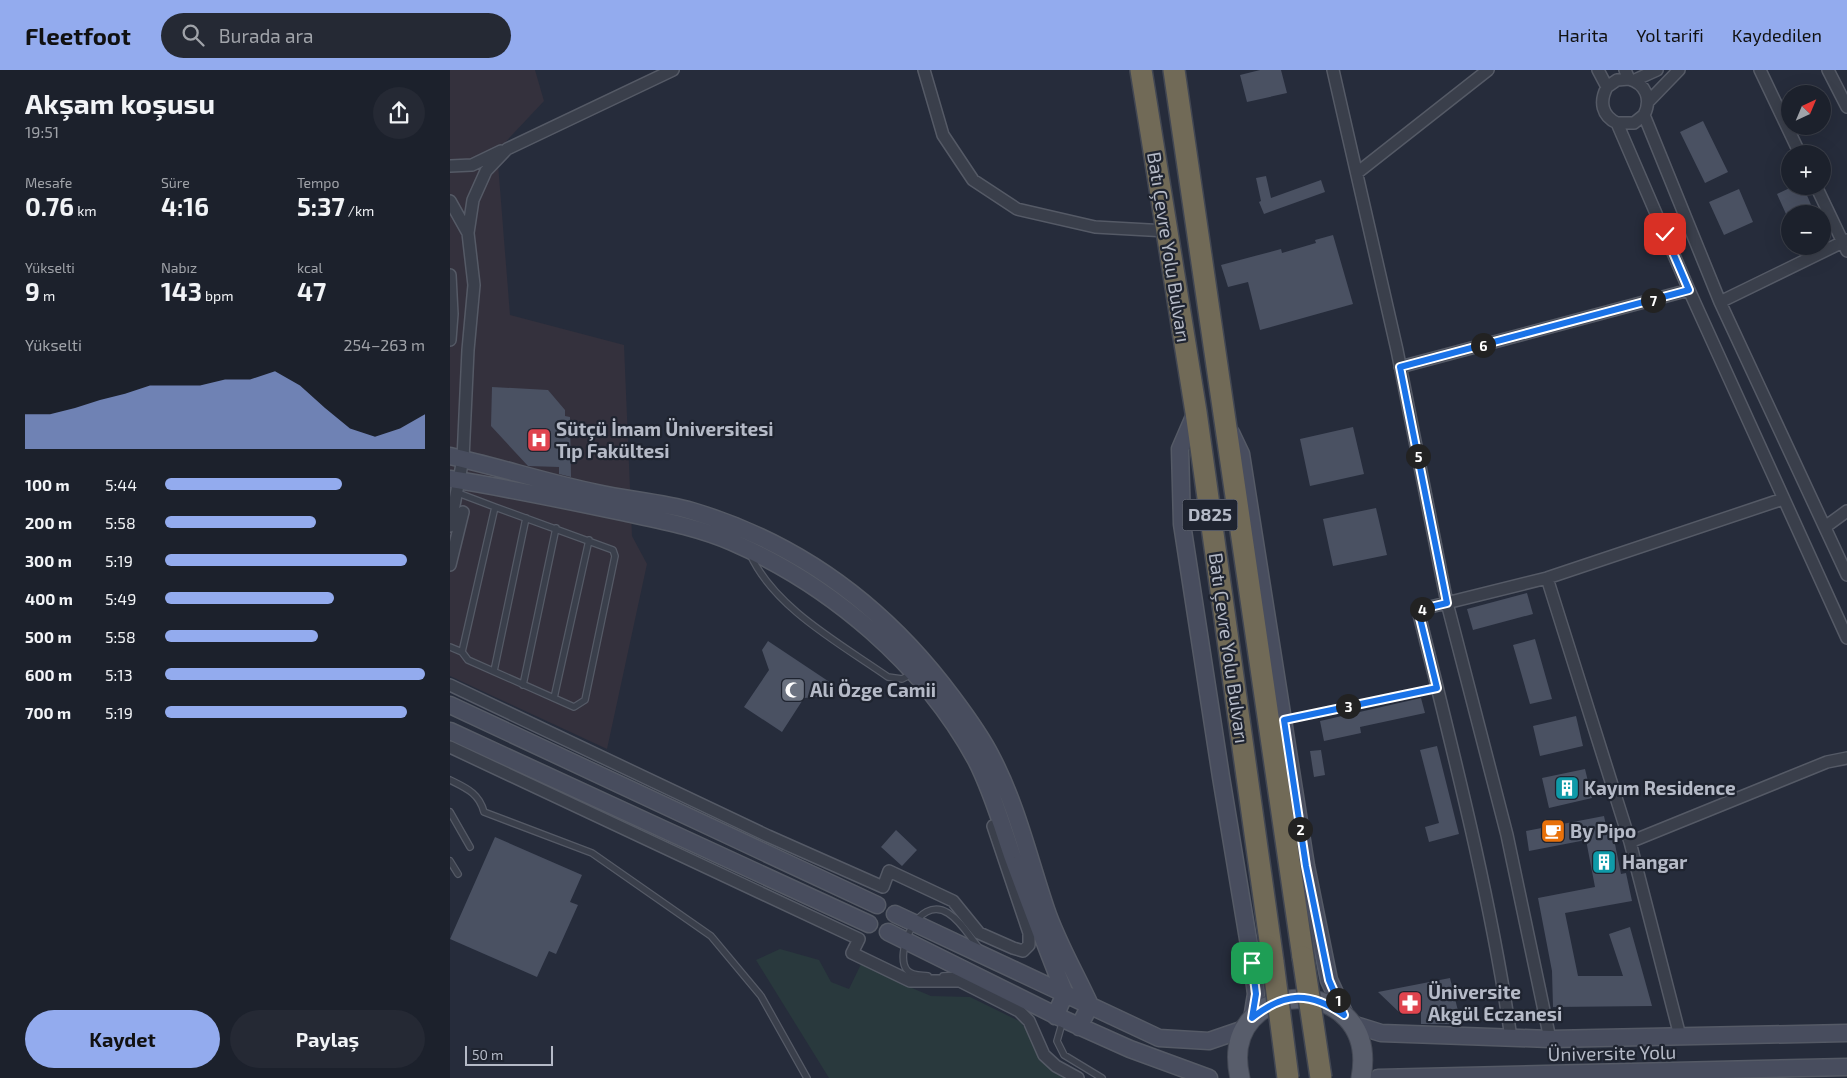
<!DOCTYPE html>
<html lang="tr">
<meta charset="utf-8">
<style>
:root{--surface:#1c212c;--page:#252934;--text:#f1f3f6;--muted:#a0a3a9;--line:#3a3e48;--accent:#93abee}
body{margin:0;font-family:"Exo 2",sans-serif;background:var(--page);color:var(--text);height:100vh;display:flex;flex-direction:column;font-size:19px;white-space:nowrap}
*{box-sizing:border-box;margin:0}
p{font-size:16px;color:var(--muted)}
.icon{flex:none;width:28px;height:28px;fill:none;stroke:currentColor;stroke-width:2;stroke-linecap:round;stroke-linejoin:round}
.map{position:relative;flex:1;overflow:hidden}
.details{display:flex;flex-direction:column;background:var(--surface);width:450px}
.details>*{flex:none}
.needle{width:32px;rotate:44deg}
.fabs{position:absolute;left:1331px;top:15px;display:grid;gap:10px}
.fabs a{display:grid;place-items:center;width:50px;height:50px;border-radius:50%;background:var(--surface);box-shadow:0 5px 20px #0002,0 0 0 1px var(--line);font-size:25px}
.scale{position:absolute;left:15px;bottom:12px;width:88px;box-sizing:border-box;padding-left:5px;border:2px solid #b5bac7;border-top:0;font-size:14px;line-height:18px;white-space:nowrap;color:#b5bac7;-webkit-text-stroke:4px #1f2430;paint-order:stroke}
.pin{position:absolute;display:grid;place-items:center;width:42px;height:42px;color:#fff;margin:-21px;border-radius:10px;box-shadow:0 2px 8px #0006}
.km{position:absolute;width:25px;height:25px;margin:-12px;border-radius:50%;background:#222;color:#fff;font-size:14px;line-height:25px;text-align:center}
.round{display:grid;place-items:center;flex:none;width:52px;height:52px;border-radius:26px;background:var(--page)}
.headline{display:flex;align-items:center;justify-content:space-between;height:85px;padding:0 25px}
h1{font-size:28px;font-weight:700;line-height:38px}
.metrics{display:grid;grid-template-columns:repeat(3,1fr);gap:8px;height:85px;padding:5px 25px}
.metrics div{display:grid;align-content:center}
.metrics b{font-size:25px;font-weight:700}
.metrics small{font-size:14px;font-weight:400}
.metrics p{font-size:14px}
.chart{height:140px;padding:10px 25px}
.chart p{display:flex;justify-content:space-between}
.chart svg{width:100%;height:90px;margin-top:5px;fill:var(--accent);opacity:.7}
.button{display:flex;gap:10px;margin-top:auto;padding:10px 25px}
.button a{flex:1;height:58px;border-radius:30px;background:var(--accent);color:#111;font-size:20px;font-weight:700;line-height:58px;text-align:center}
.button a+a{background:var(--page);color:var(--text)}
ul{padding:0 25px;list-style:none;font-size:16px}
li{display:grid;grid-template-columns:80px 60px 1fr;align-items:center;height:38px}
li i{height:12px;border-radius:6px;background:var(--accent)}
header{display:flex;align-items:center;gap:30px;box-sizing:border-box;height:70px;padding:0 25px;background:var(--accent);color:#111}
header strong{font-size:24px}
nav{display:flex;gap:28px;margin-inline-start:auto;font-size:18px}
.search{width:350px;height:45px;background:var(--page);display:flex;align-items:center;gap:12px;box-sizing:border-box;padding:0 18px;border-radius:28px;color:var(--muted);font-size:19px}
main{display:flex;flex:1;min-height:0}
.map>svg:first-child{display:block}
</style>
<header>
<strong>Fleetfoot</strong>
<div class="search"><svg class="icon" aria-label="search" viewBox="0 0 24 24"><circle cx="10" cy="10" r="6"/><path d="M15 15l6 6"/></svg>Burada ara</div>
<nav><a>Harita</a><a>Yol tarifi</a><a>Kaydedilen</a></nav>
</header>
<main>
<section class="details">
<div class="headline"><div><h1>Akşam koşusu</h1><p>19:51</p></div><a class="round"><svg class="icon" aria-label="share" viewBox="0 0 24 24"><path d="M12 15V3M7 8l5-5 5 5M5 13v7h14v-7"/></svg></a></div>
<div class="metrics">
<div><p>Mesafe</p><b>0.76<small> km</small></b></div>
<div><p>Süre</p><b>4:16</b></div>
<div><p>Tempo</p><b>5:37<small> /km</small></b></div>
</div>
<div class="metrics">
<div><p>Yükselti</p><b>9<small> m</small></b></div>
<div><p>Nabız</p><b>143<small> bpm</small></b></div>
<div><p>kcal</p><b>47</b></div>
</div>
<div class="chart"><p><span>Yükselti</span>254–263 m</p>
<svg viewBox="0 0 160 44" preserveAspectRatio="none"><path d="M0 44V27L10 27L20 24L30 20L40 17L50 13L60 13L70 13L80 10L90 10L100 6L110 13L120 24L130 34L140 38L150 34L160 27V44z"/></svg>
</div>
<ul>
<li><b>100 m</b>5:44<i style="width:68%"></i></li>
<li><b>200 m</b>5:58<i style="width:58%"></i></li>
<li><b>300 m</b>5:19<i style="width:93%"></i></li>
<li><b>400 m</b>5:49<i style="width:65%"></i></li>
<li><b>500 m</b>5:58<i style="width:59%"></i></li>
<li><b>600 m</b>5:13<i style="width:100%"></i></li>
<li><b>700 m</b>5:19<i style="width:93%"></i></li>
</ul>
<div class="button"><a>Kaydet</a><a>Paylaş</a></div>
</section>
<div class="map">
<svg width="1397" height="1008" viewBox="0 0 1397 1008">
<rect width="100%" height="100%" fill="#262c3b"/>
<path fill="#34313d" d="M0,0h85l9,31 -47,50 13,164 114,30 8,191 15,28 -40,185 -157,-73z"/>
<path fill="#29393d" d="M330,879l39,11 12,22 18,7 14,-29 37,23 31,13 39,1 51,25 27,44 23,12h-242l-73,-118z"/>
<path fill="#4a5162" d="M810,0h21l6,23 -40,9 -7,-27z
M1253,51l25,51 -23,11 -25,-51z
M816,106l5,22 50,-18 4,12 -61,22 -5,-12 2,-1 -5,-23z
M1344,116h9l12,28h-29l-9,-20z
M1289,119l14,33 -29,13 -15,-33z
M883,165l20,69 -93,26 -12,-48 -20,5 -7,-22 60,-16 1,4 34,-10 -1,-3z
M42,317l56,3 17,20v6l5,1 1,60 -12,-3v-7l-31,-1 -37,-40z
M903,357l11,47 -54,12 -10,-47z
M926,438l11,47 -54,11 -10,-47z
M1077,523l6,21 -60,16 -6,-21z
M1085,569l17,60 -22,5 -17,-59z
M318,571l66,44 -7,11 -23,2 -22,34 -38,-25 25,-37 -7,-20z
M971,628l4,15 -65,14 1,6 -37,8 -4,-20z
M1126,646l7,30 -43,10 -7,-30z
M987,676l22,88 -30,8 -4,-15 14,-4 -19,-73z
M871,680l4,25 -11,2 -4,-26z
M1135,699l7,29 -43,10 -7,-30z
M1154,746l5,24 5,-1 7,35 5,-1 6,28 -67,12 13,63h45l-14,-42 21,-7 22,79 -99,1 -1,-36 -14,-73 57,-11 -9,-47 -57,11 -3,-20z
M446,760l21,20 -15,16 -21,-19z
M45,767l87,38 -12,27 8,3 -22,49 -7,-3 -12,26 -87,-38z
M1000,908l8,33v13h-37v-12l-21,1 -22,-21z"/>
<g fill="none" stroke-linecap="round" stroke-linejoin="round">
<defs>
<path id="lane" d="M300,484c24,54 91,90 138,123l14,2 10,-5
M0,577l12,5 33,-145 -37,-14
M12,582l6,8 106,47 11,-7 30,-144 -2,-6 -118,-43
M44,601l32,-153
M73,615l33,-157
M104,628l35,-158
M835,650l152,-32
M0,710c16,8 29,13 34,32l108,41 119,83 50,60 46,82
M0,742l20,35
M0,791l8,13
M478,906c-6,-1 -17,0 -21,-6 -13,-15 10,-76 41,-57 13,8 21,23 31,35
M493,906l20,-1
M613,950l-6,21 7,14 38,23"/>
<path id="street" d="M474,0l19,65 30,45 44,29 78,18 72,4
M883,0l64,280 50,253 60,232 43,204
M1148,0l9,17c-8,15 -5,29 10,36l72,167 158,348
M1175,0l4,9c17,5 23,20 15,36l76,187 127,273
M1310,0l40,84
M1378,0l19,37
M1185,10l22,-10
M1157,17l10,-7 12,-1
M1198,32l31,-32
M1167,53h17l10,-8
M0,96l22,-1 29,-14
M907,103l131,-103
M1366,116l31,65
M0,131l18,32 6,52 -6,65 -5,109 -13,67
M18,163l5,-33 13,-29 21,-22 166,-79
M0,205l2,39 -2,26
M1270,232l127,-62
M950,297l289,-77
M1375,457l22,-16
M0,495l13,-53
M1097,508l83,264 50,194
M0,615l318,151 115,51 6,-16 64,30 26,32 34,15 10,3 6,-6v-12l-36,-107
M0,677l409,192 -7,14 58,28h50l59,30 10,10 15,34 12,11 22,12
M1180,772l197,-80 20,-4
M1061,968c-21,-145 -58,-286 -93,-428l129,-32 236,-79"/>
<path id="secondary" d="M746,342l-16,37 2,75 39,253 31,186 4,31 -4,25
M781,363l10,21 65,412 23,114 16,35
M0,386c49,11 98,27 147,37 31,7 64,9 95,18 107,32 194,97 260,186 15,20 29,39 40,61 25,48 37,101 54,151 11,33 30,65 44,96l-11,22
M0,409c58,9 115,21 172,33 37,8 75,15 110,30 99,43 192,122 244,218 16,31 26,66 37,98 17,46 34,91 52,136l-10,22
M0,635l427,200
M0,661l419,193
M445,844l264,124 50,3 35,-12
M438,862l175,87 67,30 79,29
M902,954l29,9 169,6 297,-6
M928,1008l469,-11"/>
<path id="primary" d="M790,1008c-24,-104 141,-107 121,0"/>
<path id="highway" d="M691,0l55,342 77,550
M724,0l129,887"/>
</defs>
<use href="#lane" stroke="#555a66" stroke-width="8"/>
<use href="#street" stroke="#555a66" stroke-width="14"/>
<use href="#secondary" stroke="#555a66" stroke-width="19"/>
<use href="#primary" stroke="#434854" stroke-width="21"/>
<use href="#highway" stroke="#424753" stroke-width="24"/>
<use href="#lane" stroke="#3a3f4b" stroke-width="5.5"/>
<use href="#street" stroke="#3a3f4b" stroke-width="11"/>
<use href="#secondary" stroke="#484d5e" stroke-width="16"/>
<use href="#primary" stroke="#585d6b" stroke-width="19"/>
<use href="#highway" stroke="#716a57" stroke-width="21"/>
<defs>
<path id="highway-bridge" d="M853,887l18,121
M823,892l15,116"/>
</defs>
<use href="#highway-bridge" stroke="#424753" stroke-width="24" stroke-linecap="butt"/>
<use href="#highway-bridge" stroke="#716a57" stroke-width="21"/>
</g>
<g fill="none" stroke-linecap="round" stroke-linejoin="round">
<defs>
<path id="route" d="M802,893l4,31 -4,24c32,-26 58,-27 92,-3l-15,-35 -23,-114 -22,-146 153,-32 -19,-78 29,-7 -47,-236 289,-77 -24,-56"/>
</defs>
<use href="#route" stroke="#fff" stroke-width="10"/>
<use href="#route" stroke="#1a73e8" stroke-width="6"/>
</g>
<defs>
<symbol id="hospital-square" viewBox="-11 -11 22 22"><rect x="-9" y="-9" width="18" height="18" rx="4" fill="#e0444e" stroke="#1f2430"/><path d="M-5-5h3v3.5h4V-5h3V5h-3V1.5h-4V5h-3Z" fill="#fff"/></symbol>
<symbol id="mosque-square" viewBox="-11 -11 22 22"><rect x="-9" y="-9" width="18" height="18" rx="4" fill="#6b7280" stroke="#1f2430"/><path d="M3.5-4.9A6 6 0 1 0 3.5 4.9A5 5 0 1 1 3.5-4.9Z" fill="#fff"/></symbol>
<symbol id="building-square" viewBox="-11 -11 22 22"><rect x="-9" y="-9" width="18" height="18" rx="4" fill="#0f9aa8" stroke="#1f2430"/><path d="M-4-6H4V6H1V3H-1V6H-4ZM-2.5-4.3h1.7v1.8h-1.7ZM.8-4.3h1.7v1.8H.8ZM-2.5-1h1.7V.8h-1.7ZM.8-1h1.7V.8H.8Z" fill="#fff"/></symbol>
<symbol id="cafe-square" viewBox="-11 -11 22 22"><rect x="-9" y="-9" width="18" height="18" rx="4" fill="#e8710a" stroke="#1f2430"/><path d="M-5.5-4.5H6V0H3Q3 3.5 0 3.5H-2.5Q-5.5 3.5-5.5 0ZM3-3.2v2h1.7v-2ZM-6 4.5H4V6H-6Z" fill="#fff"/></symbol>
<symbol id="pharmacy-square" viewBox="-11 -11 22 22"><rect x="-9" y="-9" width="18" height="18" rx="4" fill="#e0444e" stroke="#1f2430"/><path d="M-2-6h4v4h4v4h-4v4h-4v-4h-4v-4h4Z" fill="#fff"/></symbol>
</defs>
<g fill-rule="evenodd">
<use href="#hospital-square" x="75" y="356" width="28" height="28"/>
<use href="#mosque-square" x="329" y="606" width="28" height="28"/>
<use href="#building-square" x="1103" y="704" width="28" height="28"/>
<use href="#cafe-square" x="1089" y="747" width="28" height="28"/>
<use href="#building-square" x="1140" y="778" width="28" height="28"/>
<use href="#pharmacy-square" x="946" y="919" width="28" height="28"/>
</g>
<g text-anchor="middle" stroke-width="4.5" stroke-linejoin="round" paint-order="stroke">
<rect fill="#1f2430" stroke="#888d9a" stroke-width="1" x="732.5" y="429.5" width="55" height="31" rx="4"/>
<g font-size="18" font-weight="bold" fill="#b5bac7">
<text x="760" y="451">D825</text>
</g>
<g font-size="19" fill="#b5bac7" stroke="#1f2430">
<text transform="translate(719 177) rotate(81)" y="7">Batı Çevre Yolu Bulvarı</text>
<text transform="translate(779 578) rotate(82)" y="7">Batı Çevre Yolu Bulvarı</text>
<text transform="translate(1162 983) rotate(-1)" y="7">Üniversite Yolu</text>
</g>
<g font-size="19" font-weight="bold" fill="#b5bac7" stroke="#1f2430" text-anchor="start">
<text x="106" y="366">Sütçü İmam Üniversitesi<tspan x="106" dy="22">Tıp Fakültesi</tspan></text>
<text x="360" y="627">Ali Özge Camii</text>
<text x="1134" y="725">Kayım Residence</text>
<text x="1120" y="768">By Pipo</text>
<text x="1172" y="799">Hangar</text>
<text x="978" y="929">Üniversite<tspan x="978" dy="22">Akgül Eczanesi</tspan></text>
</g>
</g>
</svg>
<div class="fabs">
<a><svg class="needle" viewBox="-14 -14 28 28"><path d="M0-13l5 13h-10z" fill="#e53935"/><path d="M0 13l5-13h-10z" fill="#a0a3a9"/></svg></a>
<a>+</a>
<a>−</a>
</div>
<div class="scale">50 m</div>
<div class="pin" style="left:802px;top:893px;background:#1e9e55"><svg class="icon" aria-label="arrive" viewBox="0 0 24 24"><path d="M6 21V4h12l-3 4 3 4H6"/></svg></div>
<div class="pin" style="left:1215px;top:164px;background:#d93025"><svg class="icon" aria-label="check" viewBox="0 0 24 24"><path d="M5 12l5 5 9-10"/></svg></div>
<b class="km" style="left:888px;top:930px">1</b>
<b class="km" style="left:850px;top:759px">2</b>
<b class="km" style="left:898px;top:636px">3</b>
<b class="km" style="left:972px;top:539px">4</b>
<b class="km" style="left:968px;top:386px">5</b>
<b class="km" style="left:1033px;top:275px">6</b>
<b class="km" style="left:1203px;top:230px">7</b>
</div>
</main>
